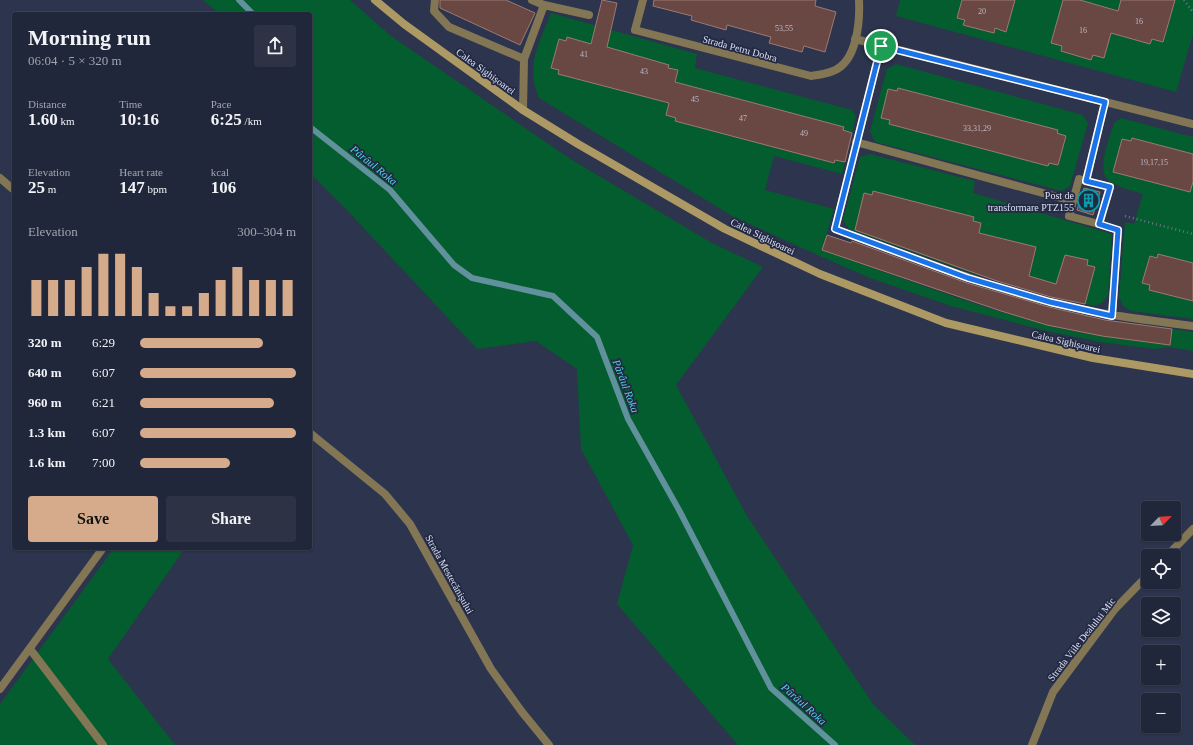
<!DOCTYPE html>
<meta charset="utf-8">
<style>
:root{--surface:#21273a;--page:#2d3345;--text:#f1f3f6;--muted:#a2a5af;--line:#3e4454;--accent:#d6ab8b}
body{margin:0;font-family:"Times New Roman",serif;background:var(--page);color:var(--text);height:100vh;display:flex;flex-direction:column;font-size:15px;white-space:nowrap}
*{box-sizing:border-box;margin:0}
p{font-size:13px;color:var(--muted)}
.icon{flex:none;width:22px;height:22px;fill:none;stroke:currentColor;stroke-width:2;stroke-linecap:round;stroke-linejoin:round}
.map{position:relative;flex:1;overflow:hidden}
.sheet{position:absolute;left:12px;top:12px;width:300px;height:538px;display:flex;flex-direction:column;background:var(--surface);border-radius:4px;box-shadow:0 1px 3px #0004,0 0 0 1px var(--line)}
.sheet>*{flex:none}
.needle{width:26px;rotate:65deg}
.tools{position:absolute;left:1141px;top:501px;display:grid;gap:8px}
.tools a{display:grid;place-items:center;width:40px;height:40px;border-radius:4px;background:var(--surface);box-shadow:0 1px 3px #0004,0 0 0 1px var(--line);font-size:20px}
.pin{position:absolute;display:grid;place-items:center;width:34px;height:34px;color:#fff;margin:-17px;border:2px solid #fff;border-radius:50%;box-shadow:0 1px 4px #0007}
.round{display:grid;place-items:center;flex:none;width:42px;height:42px;border-radius:4px;background:var(--page)}
.head{display:flex;align-items:center;justify-content:space-between;height:68px;padding:0 16px}
h1{font-size:22px;font-weight:700;line-height:30px}
.metrics{display:grid;grid-template-columns:repeat(3,1fr);gap:6px;height:68px;padding:4px 16px}
.metrics div{display:grid;align-content:center}
.metrics b{font-size:17px;font-weight:700}
.metrics small{font-size:11px;font-weight:400}
.metrics p{font-size:11px}
.chart{height:112px;padding:8px 16px}
.chart p{display:flex;justify-content:space-between}
.chart svg{width:100%;height:72px;margin-top:4px;stroke:var(--accent);stroke-width:6}
.action{display:flex;gap:8px;margin-top:auto;padding:8px 16px}
.action a{flex:1;height:46px;border-radius:4px;background:var(--accent);color:#111;font-size:16px;font-weight:700;line-height:46px;text-align:center}
.action a+a{background:var(--page);color:var(--text)}
ul{padding:0 16px;list-style:none;font-size:13px}
li{display:grid;grid-template-columns:64px 48px 1fr;align-items:center;height:30px}
li i{height:10px;border-radius:5px;background:var(--accent)}
.map>svg:first-child{display:block}
</style>
<div class="map">
<svg width="1193" height="745" viewBox="0 0 1193 745">
<rect width="100%" height="100%" fill="#2c344e"/>
<path fill="#045d2e" d="M203,0h147l41,36 181,124 140,83 51,24 -87,118 71,131 126,188 42,41h-177l-121,-141 16,-59 -52,-96 -4,-80 -41,-28 -59,8 -133,-142 -34,-34v-159h-90z
M900,0h293v34l-17,58 -280,-76z
M551,13l146,41 -2,14 157,42 4,6 -14,58 -68,-18 -9,34 69,19 -12,41c75,26 149,55 225,75 40,10 82,15 123,20l2,-16 21,3v19l-23,-4 -16,2 -54,-7 -53,-11 -96,-25 -81,-28 -48,-21 -90,-41 -193,-118c-14,-34 0,-53 12,-85z
M896,64l187,51 5,8 -18,63 -8,5 -187,-49 -5,-11 17,-62z
M1121,118l72,19v182l-62,-8 -8,-5 -4,-9 6,-75 9,2 9,-30c-9,-3 -29,-8 -35,-14 -12,-11 2,-43 6,-57z
M870,154l105,27 -2,12 139,41 -4,61 -5,7 -8,4 -44,-10 -80,-23 -122,-44 -6,-9 17,-63z
M114,548h71l-77,111 67,86h-175v-41z"/>
<g fill="none" stroke-linecap="round" stroke-linejoin="round">
<path stroke="#61919d" stroke-width="6" d="M239,0l14,14
M310,127l80,63 64,75 18,13 81,18 44,41 31,82 51,91 92,178 64,57"/>
</g>
<path fill="#694742" stroke="#9e7973" d="M440,0h66l29,13 -15,32 -80,-37z
M602,0l15,3 -10,44 62,18 -1,3 10,2 -3,12 169,45 -1,3 9,3 -7,29 -10,-2 -1,3 -159,-42 1,-3 -10,-3 3,-12 -111,-29 1,-4 -8,-2 8,-29 7,2 1,-4 24,7z
M654,0h162l-1,6 21,6 -11,40 -21,-6 -2,6 -33,-9 2,-6 -44,-12 -1,5 -35,-10 1,-4 -39,-10z
M962,0h53l-9,32 -11,-4 -1,5 -31,-8 2,-5 -8,-2z
M1063,0h17l38,11 3,-11h54l-12,42 -11,-3 -2,5 -39,-11 -7,25 -11,-3 -2,5 -30,-9 1,-5 -11,-3z
M898,88l160,42 -1,3 9,3 -8,29 -9,-2 -1,3 -159,-42 1,-4 -9,-2 7,-29 9,2z
M1132,138l61,16v28l-3,10 -77,-20 9,-33 9,2z
M1084,188l16,4 -7,23 -16,-5z
M873,191l101,26 -1,4 8,2 -2,10 57,14 -7,29 27,8 9,-29 23,5 -1,5 8,2 -10,37 -34,-7 -54,-16 -142,-51 9,-37 8,2z
M827,235l24,8 1,-2 115,42 82,24 56,13 67,9 -2,16 -68,-9 -55,-11 -46,-14 -179,-61z
M1158,254l35,9v38l-44,-11 1,-5 -8,-2 8,-27 7,2z"/>
<g fill="none" stroke-linecap="round" stroke-linejoin="round">
<path stroke="#6c738a" stroke-width="2.5" stroke-dasharray="1 3" stroke-linecap="butt" d="M1184,0l9,12
M1125,216l68,18"/>
<path stroke="#827654" stroke-width="8" d="M435,0l-1,11 15,16 75,32
M532,0l12,5 45,10
M881,46l-46,183c71,26 142,54 215,73 47,12 95,18 143,24
M523,110l1,-51 20,-54
M856,142l216,59
M1079,179l31,8 -11,37 -30,-8z
M1086,181l19,-79
M1099,224l19,6 -6,85"/>
<path stroke="#827654" stroke-width="8" d="M643,0l-8,30 176,46c7,-1 15,-2 22,-5 24,-9 27,-49 26,-71
M855,39l338,85
M0,178l14,12
M310,433l75,61 25,30 81,145 31,43 27,33
M1167,556l26,-27
M30,649l73,96
M0,689l103,-141
M1032,745l21,-53 61,-82 34,-35"/>
<path stroke="#ad9963" stroke-width="8" d="M375,0l29,24 119,86 55,34 147,85 95,45 126,49 147,35 100,16"/>
</g>
<g fill="none" stroke-linecap="round" stroke-linejoin="round">
<defs>
<path id="route" d="M881,46l224,56 -19,79 24,6 -11,37 19,6 -6,86 -62,-14 -82,-24 -133,-49z"/>
</defs>
<use href="#route" stroke="#fff" stroke-width="8"/>
<use href="#route" stroke="#1a73e8" stroke-width="5"/>
</g>
<defs>
<symbol id="building-ring" viewBox="-11 -11 22 22"><circle r="9.5" fill="#232943" stroke="#0f9aa8" stroke-width="1.5"/><path d="M-4-6H4V6H1V3H-1V6H-4ZM-2.5-4.3h1.7v1.8h-1.7ZM.8-4.3h1.7v1.8H.8ZM-2.5-1h1.7V.8h-1.7ZM.8-1h1.7V.8H.8Z" fill="#0f9aa8"/></symbol>
</defs>
<g fill-rule="evenodd">
<use href="#building-ring" x="1076" y="188" width="25" height="25"/>
</g>
<g text-anchor="middle" stroke-width="3.5" stroke-linejoin="round" paint-order="stroke">
<g font-size="8" fill="#bebac6">
<text x="982" y="14">20</text>
<text x="1139" y="24">16</text>
<text x="784" y="31">53,55</text>
<text x="1083" y="33">16</text>
<text x="584" y="57">41</text>
<text x="644" y="74">43</text>
<text x="695" y="102">45</text>
<text x="743" y="121">47</text>
<text x="977" y="131">33,31,29</text>
<text x="804" y="136">49</text>
<text x="1154" y="165">19,17,15</text>
</g>
<g font-size="10" fill="#dbe1f2" stroke="#232943">
<text transform="translate(740 48) rotate(15)" y="4">Strada Petru Dobra</text>
<text transform="translate(486 71) rotate(36)" y="4">Calea Sighișoarei</text>
<text transform="translate(763 236) rotate(26)" y="4">Calea Sighișoarei</text>
<text transform="translate(1066 341) rotate(13)" y="4">Calea Sighișoarei</text>
<text transform="translate(450 574) rotate(61)" y="4">Strada Mestecănișului</text>
<text transform="translate(1081 639) rotate(-52)" y="4">Strada Viile Dealului Mic</text>
</g>
<g font-size="10" fill="#dbe1f2" stroke="#232943" text-anchor="end">
<text x="1074" y="199">Post de<tspan x="1074" dy="12">transformare PTZ155</tspan></text>
</g>
<g font-size="11" font-style="italic" fill="#52d3e5" stroke="#232943">
<text transform="translate(374 165) rotate(39)" y="4">Pârâul Roka</text>
<text transform="translate(626 386) rotate(69)" y="4">Pârâul Roka</text>
<text transform="translate(804 704) rotate(42)" y="4">Pârâul Roka</text>
</g>
</g>
</svg>
<div class="tools">
<a><svg class="needle" viewBox="-14 -14 28 28"><path d="M0-13l5 13h-10z" fill="#e53935"/><path d="M0 13l5-13h-10z" fill="#a2a5af"/></svg></a>
<a><svg class="icon" aria-label="locate" viewBox="0 0 24 24"><circle cx="12" cy="12" r="6"/><path d="M12 2v4M12 18v4M2 12h4M18 12h4"/></svg></a>
<a><svg class="icon" aria-label="layers" viewBox="0 0 24 24"><path d="M12 4l9 5-9 5-9-5zM3 14l9 5 9-5"/></svg></a>
<a>+</a>
<a>−</a>
</div>
<div class="pin" style="left:881px;top:46px;background:#1e9e55"><svg class="icon" aria-label="arrive" viewBox="0 0 24 24"><path d="M6 21V4h12l-3 4 3 4H6"/></svg></div>
<section class="sheet">
<div class="head"><div><h1>Morning run</h1><p>06:04 · 5 × 320 m</p></div><a class="round"><svg class="icon" aria-label="share" viewBox="0 0 24 24"><path d="M12 15V3M7 8l5-5 5 5M5 13v7h14v-7"/></svg></a></div>
<div class="metrics">
<div><p>Distance</p><b>1.60<small> km</small></b></div>
<div><p>Time</p><b>10:16</b></div>
<div><p>Pace</p><b>6:25<small> /km</small></b></div>
</div>
<div class="metrics">
<div><p>Elevation</p><b>25<small> m</small></b></div>
<div><p>Heart rate</p><b>147<small> bpm</small></b></div>
<div><p>kcal</p><b>106</b></div>
</div>
<div class="chart"><p><span>Elevation</span>300–304 m</p>
<svg viewBox="0 0 160 44" preserveAspectRatio="none"><path d="M5 44V22M15 44V22M25 44V22M35 44V14M45 44V6M55 44V6M65 44V14M75 44V30M85 44V38M95 44V38M105 44V30M115 44V22M125 44V14M135 44V22M145 44V22M155 44V22"/></svg>
</div>
<ul>
<li><b>320 m</b>6:29<i style="width:79%"></i></li>
<li><b>640 m</b>6:07<i style="width:100%"></i></li>
<li><b>960 m</b>6:21<i style="width:86%"></i></li>
<li><b>1.3 km</b>6:07<i style="width:100%"></i></li>
<li><b>1.6 km</b>7:00<i style="width:58%"></i></li>
</ul>
<div class="action"><a>Save</a><a>Share</a></div>
</section>
</div>
